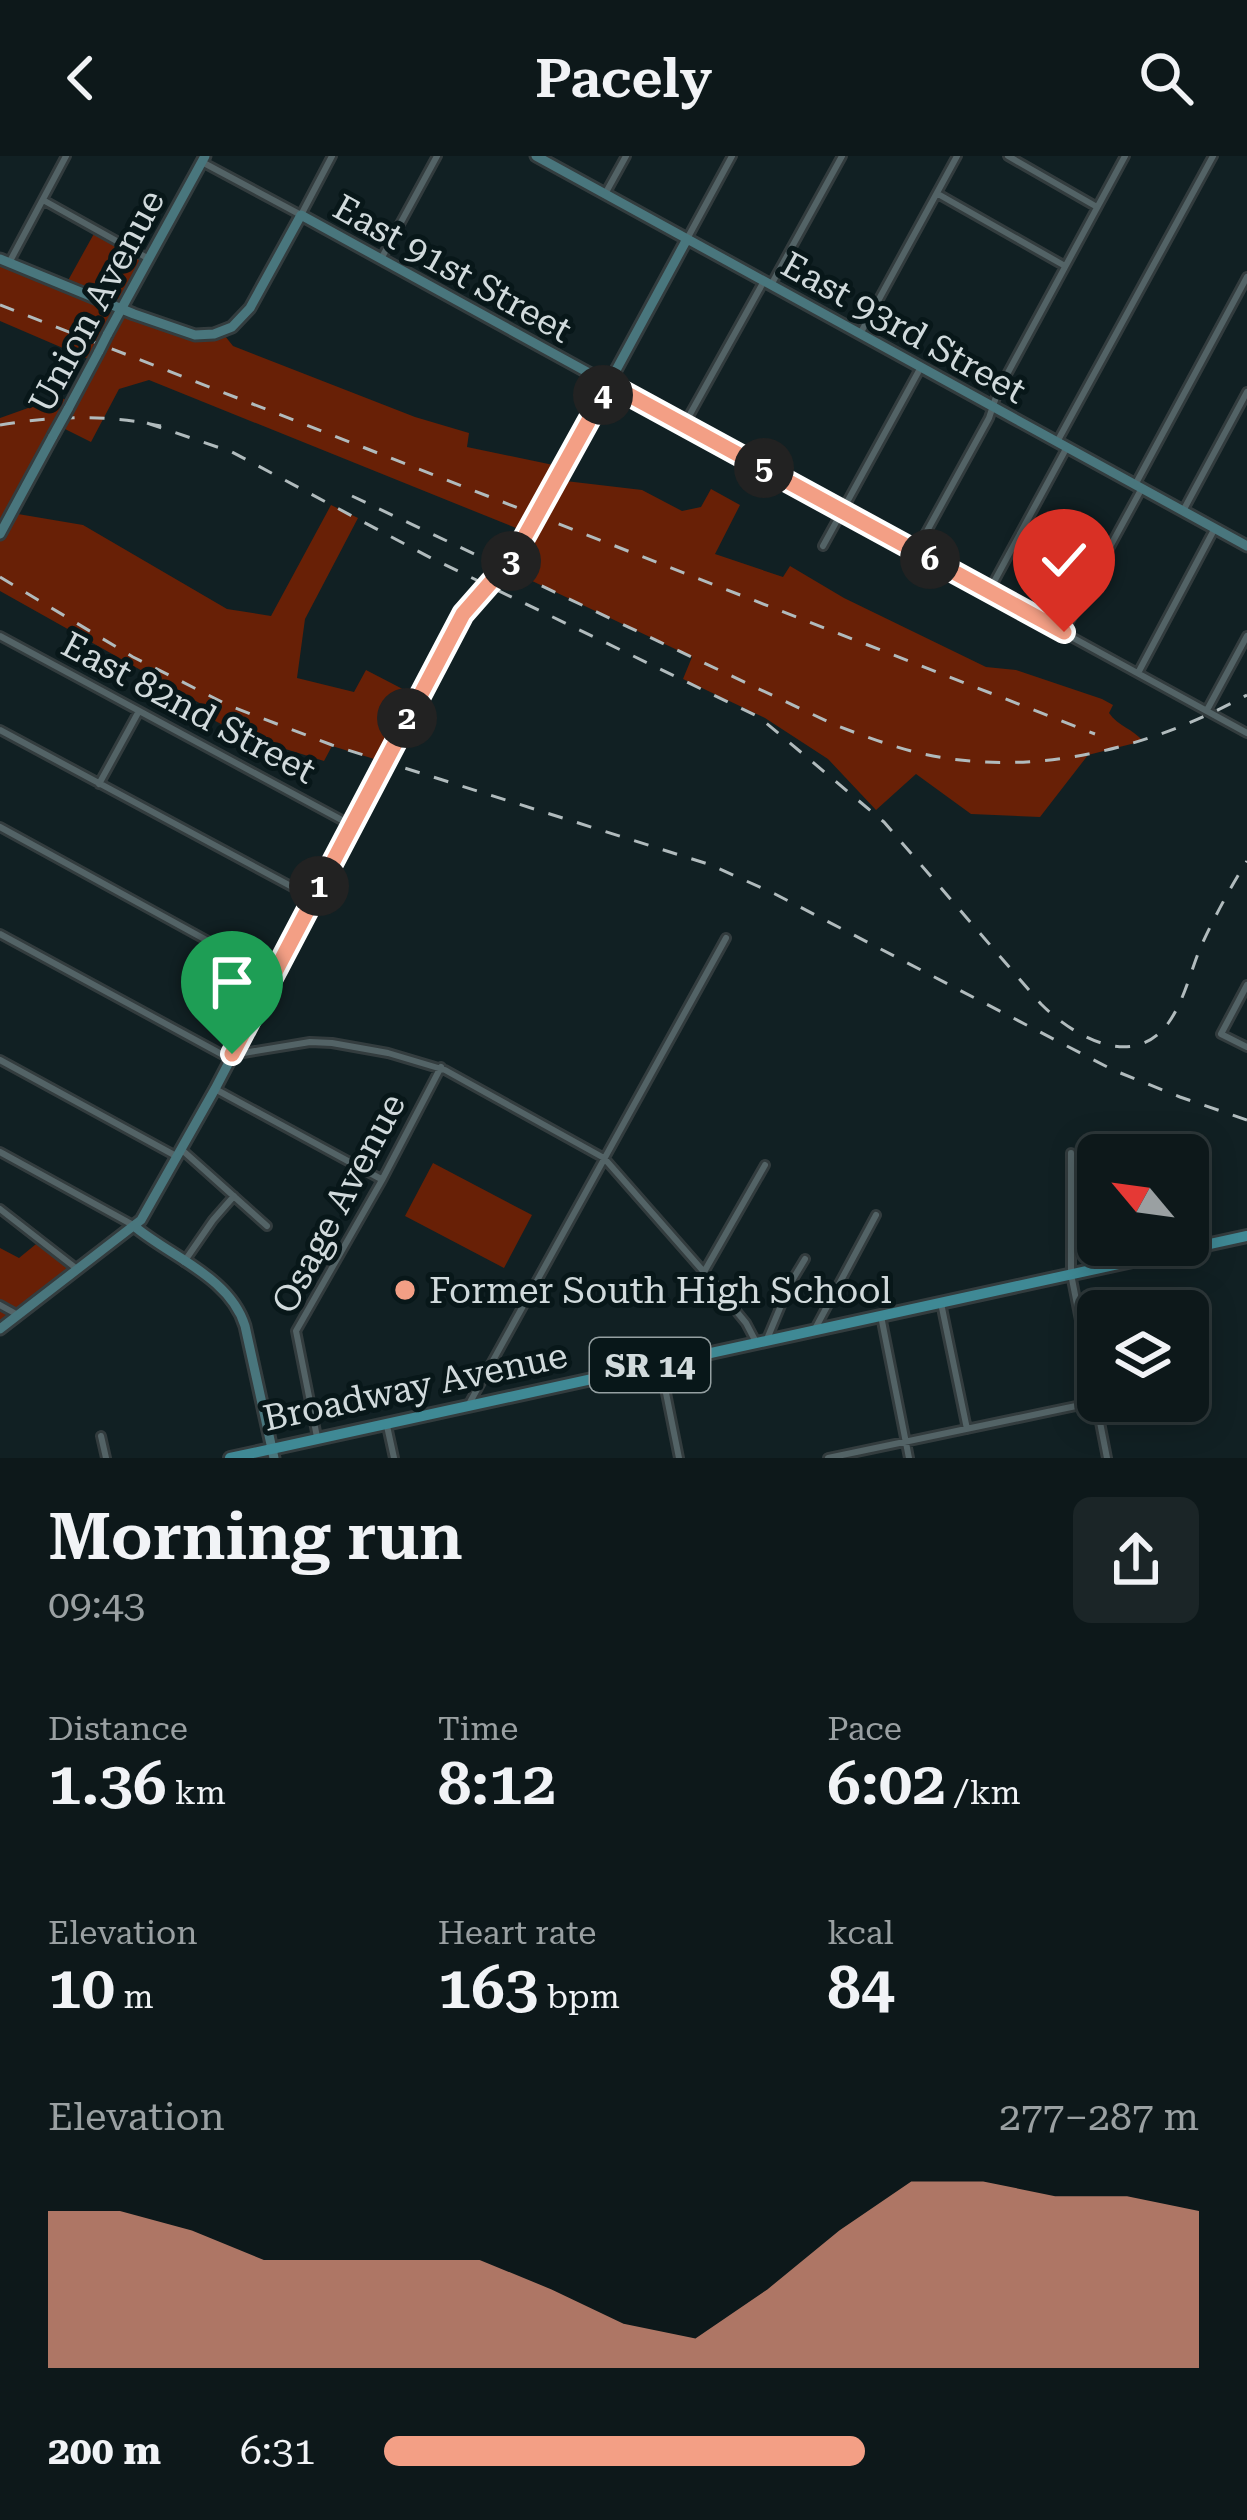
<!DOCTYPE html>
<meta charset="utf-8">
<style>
:root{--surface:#0d181a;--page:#1b2527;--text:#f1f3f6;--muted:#9aa0a2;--line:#2d3739;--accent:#f39f85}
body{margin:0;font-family:"Roboto Serif",serif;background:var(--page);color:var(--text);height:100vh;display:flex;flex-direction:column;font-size:45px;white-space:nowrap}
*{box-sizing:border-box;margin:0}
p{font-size:39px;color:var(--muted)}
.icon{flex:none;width:66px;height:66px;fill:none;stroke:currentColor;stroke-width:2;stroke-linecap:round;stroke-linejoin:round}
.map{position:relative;height:1302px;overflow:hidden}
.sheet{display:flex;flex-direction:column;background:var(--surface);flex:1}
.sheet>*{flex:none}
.needle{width:78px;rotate:299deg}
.tools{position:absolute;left:1077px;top:978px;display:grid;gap:24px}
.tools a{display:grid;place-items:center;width:132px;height:132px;border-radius:18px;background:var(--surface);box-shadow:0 6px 30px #0003,0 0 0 3px var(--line);font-size:60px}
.pin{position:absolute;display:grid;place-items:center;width:102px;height:102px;color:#fff;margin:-123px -51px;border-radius:50% 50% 50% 0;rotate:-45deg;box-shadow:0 0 12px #0007}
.pin .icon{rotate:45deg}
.km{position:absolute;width:60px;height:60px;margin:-30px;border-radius:50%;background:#222;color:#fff;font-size:33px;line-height:60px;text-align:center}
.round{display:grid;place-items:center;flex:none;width:126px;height:126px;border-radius:18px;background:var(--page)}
.headline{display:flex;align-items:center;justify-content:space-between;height:204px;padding:0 48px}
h1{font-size:66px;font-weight:600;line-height:90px}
.stats{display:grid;grid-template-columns:repeat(3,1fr);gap:18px;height:204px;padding:12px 48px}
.stats div{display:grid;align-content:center}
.stats b{font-size:60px;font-weight:600}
.stats small{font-size:33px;font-weight:400}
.stats p{font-size:33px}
.chart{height:336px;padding:24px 48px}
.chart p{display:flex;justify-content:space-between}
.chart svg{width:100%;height:216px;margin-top:12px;fill:var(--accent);opacity:.7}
ul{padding:0 48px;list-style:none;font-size:39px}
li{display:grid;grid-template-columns:192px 144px 1fr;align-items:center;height:90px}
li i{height:30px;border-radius:15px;background:var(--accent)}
header{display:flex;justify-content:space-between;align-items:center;height:156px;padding:0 48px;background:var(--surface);font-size:54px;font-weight:600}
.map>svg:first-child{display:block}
</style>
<header><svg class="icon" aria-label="back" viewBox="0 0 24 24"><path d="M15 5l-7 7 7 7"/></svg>Pacely<svg class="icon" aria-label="search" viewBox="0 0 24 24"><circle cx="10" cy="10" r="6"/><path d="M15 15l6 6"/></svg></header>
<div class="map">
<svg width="1247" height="1302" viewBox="0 0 1247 1302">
<rect width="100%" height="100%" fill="#112023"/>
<path fill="#682006" d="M96,74l53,29 -27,49 73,27 26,-4 12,15 182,71 54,16 -2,14 96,20 -6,13 85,10 40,21 19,-4 10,-18 29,16 -25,49 68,23 7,-11 54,32 142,69 30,3 86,29 11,6 -4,8c9,13 24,16 34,28l-55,14 -48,62 -69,-3 -55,-40 -40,36 -48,-51 -63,-41 -82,-39 9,-22 -187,-89 21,-36 -377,-152 -30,9 -28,53 -32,-16 -47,87 71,12 144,84 44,7 60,-111 27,13 -53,101 -8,59 57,14 12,-22 52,27 -34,65 -52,-16 -8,15 -80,-25 -44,-23 3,-8 -203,-114v-173l59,-21 12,5 22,-41 -93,-40v-62l65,27z
M433,1007l99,52 -28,53 -99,-52z
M41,1084l36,29 -77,60v-81l19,10z"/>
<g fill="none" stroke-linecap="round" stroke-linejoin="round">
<defs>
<path id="street" d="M1008,0l89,51
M202,6l99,53 31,-59
M605,38l21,-38
M938,38l127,72
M43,44l106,59
M687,83l45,-83
M381,103l56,-103
M9,107l57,-107
M771,129l71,-129
M860,178l97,-178
M609,228l638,349
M684,269l80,-144
M1057,286l156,-286
M1135,329l112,-208
M1183,355l64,-119
M823,390l98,-179
M916,395l73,-133 9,-27 127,-235
M989,435l78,-144
M1064,475l78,-143
M0,480l351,189
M1138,517l77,-145
M1207,554l40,-74
M0,574l313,168
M99,628l40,-73
M0,671l272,149
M0,778l225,122 85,-14 22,1 56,10 57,17 159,88 100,114 42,51 10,19
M1247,829l-26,49 26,13
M0,904l176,96
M215,933l166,90
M181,993l86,77
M0,996l133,73
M1071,997v121l36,184
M0,1053l77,60
M184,1106l29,-42 21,-24
M704,1116l61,-107
M941,1147l26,126
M0,1149l18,10
M881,1160l28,142
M816,1171l60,-112
M767,1183l23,-55 15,-25
M660,1207l19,95
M469,1248l257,-466
M387,1270l7,32
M101,1280l5,22
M317,1281l-21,-106 86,-151 59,-113
M828,1302l267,-56"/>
<path id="secondary" d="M536,0l711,390
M0,103l134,55 61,21 19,-1 18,-7 18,-19 51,-93 308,169
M107,179l98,-179
M68,253l31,-58
M543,349l144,-266
M0,378l53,-98
M134,1070c37,31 96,51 111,100l29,132
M0,1173l141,-109 74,-131 248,-475 42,-46 29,-47"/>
<path id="primary" d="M230,1302l1017,-222"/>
</defs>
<use href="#street" stroke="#333c3e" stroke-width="12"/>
<use href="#secondary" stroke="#333c3e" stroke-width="15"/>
<use href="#primary" stroke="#333c3e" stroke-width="16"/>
<use href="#street" stroke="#536366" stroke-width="6"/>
<use href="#secondary" stroke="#49767d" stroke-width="9"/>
<use href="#primary" stroke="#3f8995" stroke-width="10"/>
<path stroke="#b1bbbd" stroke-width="3" stroke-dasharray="15 15" stroke-linecap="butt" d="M0,149l1095,429
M147,267l85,29 199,106 328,159 125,105 157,182c32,32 93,68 128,18 16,-23 22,-53 33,-78 13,-28 28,-56 45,-83
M0,269c55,-9 106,-11 161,1
M352,340l483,229c29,11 58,22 88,29 112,24 225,-5 324,-59
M0,421l133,80 97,49 102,39 379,120 64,29 338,176 67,27 67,23"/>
<defs>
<path id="secondary-bridge" d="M99,195l8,-16
M53,280l15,-27
M534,365l9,-16"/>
</defs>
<use href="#secondary-bridge" stroke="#333c3e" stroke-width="15" stroke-linecap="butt"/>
<use href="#secondary-bridge" stroke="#49767d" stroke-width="9"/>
</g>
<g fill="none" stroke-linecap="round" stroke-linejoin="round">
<defs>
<path id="route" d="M232,898l231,-440 51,-58 95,-172 455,248"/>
</defs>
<use href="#route" stroke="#fff" stroke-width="24"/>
<use href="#route" stroke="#f39f85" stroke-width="15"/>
</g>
<circle fill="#f39f85" stroke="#081719" stroke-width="4.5" cx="405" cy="1134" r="12"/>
<g text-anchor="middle" stroke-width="10" stroke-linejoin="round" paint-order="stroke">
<rect fill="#081719" stroke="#95a0a2" stroke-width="3" x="590" y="1182" width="120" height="54" rx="9"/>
<g font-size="33" font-weight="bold" fill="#d1dadc">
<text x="650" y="1221">SR 14</text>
</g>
<g font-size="36" fill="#d1dadc" stroke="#081719">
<text transform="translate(453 112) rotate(29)" y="13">East 91st Street</text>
<text transform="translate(96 145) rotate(-62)" y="13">Union Avenue</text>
<text transform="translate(904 171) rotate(29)" y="13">East 93rd Street</text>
<text transform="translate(189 551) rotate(28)" y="13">East 82nd Street</text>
<text transform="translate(338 1047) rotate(-62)" y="13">Osage Avenue</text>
<text transform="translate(415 1230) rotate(-12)" y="13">Broadway Avenue</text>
</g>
<g font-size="36" fill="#d1dadc" stroke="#081719" text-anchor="start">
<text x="429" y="1147">Former South High School</text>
</g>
</g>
</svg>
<div class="tools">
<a><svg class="needle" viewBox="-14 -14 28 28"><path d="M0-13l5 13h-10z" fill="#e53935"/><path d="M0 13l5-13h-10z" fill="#9aa0a2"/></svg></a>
<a><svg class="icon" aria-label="layers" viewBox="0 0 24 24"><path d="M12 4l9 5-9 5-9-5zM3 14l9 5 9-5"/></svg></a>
</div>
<div class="pin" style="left:232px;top:898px;background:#1e9e55"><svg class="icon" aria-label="arrive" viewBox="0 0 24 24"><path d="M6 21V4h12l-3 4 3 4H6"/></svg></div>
<div class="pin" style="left:1064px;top:476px;background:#d93025"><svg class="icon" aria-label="check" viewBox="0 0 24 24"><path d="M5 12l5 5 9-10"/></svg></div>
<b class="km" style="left:319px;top:730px">1</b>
<b class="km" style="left:407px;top:562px">2</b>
<b class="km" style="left:511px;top:405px">3</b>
<b class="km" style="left:603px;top:239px">4</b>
<b class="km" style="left:764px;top:312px">5</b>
<b class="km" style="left:930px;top:403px">6</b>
</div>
<section class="sheet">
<div class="headline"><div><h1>Morning run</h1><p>09:43</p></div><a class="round"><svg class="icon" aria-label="share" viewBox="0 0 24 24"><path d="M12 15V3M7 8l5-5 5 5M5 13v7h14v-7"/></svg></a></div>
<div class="stats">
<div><p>Distance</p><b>1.36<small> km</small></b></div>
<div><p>Time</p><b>8:12</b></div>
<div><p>Pace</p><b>6:02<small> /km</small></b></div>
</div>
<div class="stats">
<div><p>Elevation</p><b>10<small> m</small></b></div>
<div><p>Heart rate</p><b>163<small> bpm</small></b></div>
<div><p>kcal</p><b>84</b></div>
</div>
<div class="chart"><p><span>Elevation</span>277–287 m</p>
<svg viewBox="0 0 160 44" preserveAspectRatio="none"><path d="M0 44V12L10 12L20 16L30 22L40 22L50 22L60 22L70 28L80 35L90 38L100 28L110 16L120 6L130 6L140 9L150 9L160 12V44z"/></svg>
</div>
<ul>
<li><b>200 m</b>6:31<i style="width:59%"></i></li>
</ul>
</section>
